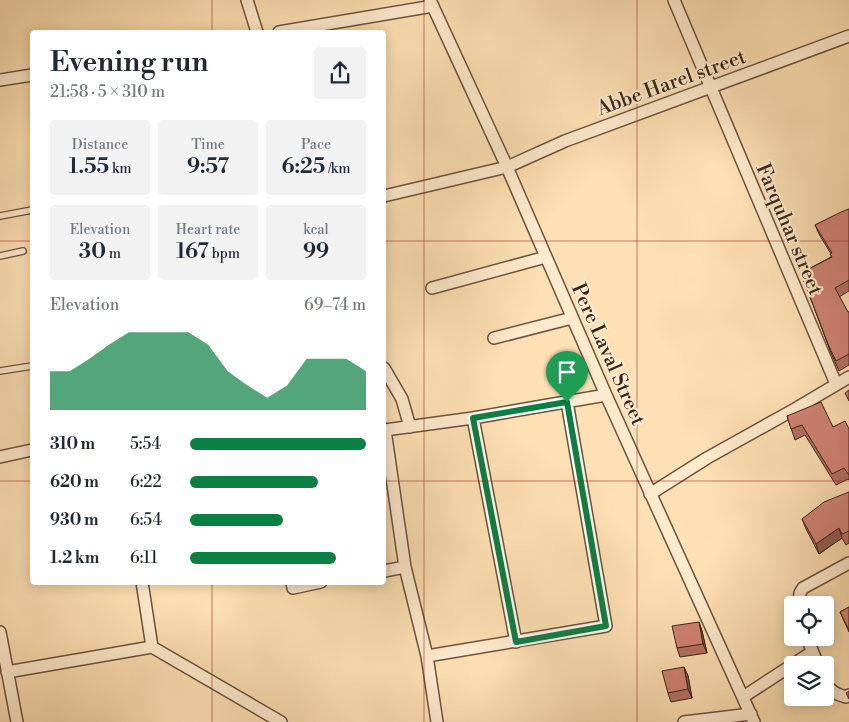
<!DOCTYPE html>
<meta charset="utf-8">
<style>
:root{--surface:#fff;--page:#f2f2f3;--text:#1f2937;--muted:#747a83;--accent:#0b8043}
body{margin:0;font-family:"Libre Bodoni",serif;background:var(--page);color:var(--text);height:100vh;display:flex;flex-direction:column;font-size:19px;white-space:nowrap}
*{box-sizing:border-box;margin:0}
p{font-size:16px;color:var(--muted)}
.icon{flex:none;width:28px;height:28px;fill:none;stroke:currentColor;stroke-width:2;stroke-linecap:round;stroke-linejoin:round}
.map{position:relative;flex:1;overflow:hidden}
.panel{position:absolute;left:30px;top:30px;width:356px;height:555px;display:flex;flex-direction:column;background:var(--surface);border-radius:5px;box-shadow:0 2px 12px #0003}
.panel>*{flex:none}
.controls{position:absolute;left:784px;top:596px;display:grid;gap:10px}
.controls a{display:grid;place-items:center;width:50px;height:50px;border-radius:5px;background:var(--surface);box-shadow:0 2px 12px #0003;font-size:25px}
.pin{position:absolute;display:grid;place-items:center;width:42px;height:42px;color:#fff;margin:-51px -21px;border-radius:50% 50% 50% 0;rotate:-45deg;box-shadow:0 0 5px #0007}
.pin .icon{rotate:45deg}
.round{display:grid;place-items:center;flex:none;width:52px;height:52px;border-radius:5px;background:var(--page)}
.summary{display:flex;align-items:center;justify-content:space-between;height:85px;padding:0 20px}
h1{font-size:28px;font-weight:600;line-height:38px}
.stats{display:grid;grid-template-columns:repeat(3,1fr);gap:8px;height:85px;padding:5px 20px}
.stats div{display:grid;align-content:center;border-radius:5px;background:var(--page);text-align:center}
.stats b{font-size:21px;font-weight:600}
.stats small{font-size:14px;font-weight:400}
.stats p{font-size:14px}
.chart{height:140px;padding:10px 20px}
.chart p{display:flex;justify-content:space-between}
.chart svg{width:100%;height:90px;margin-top:5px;fill:var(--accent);opacity:.7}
ul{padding:0 20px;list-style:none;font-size:16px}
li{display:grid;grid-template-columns:80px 60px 1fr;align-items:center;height:38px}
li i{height:12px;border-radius:6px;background:var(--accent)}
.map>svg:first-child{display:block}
</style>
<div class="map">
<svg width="849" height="722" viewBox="0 0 849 722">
<rect width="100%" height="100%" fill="#fde0b3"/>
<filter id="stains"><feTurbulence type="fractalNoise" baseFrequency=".004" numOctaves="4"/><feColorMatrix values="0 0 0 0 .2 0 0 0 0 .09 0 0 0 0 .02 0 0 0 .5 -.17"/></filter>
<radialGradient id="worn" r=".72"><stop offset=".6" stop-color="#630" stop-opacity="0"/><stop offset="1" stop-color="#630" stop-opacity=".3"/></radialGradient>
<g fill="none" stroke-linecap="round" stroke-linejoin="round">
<defs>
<path id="service" d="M0,216l32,-6
M0,256l23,-5
M0,371l32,-5"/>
<path id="minor" d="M247,0l10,32
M430,0l77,167 99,228 148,327
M674,0l162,384
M279,32l154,-26
M0,80l32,-5
M384,196l123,-29 58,-26 284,-105
M432,288l114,-31
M494,338l78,-20
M384,368l18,31 8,28
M473,418l43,224
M0,457l32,-7
M650,494l57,-36 88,-49 54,-32
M384,571l21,-4
M142,582l10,65
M292,582l1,6 28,-6
M799,605l1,-12 3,-5 46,-25
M0,632l17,90
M807,638l11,27
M427,656l179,-30 -39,-224
M7,672l145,-25 129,75
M825,681c4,10 11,13 21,16l3,-2
M743,697l69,-45
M437,722l-10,-66 -22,-89 -20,-137 88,-12 133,-23
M684,722l67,-8"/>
</defs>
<use href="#service" stroke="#6b5341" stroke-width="8"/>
<use href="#minor" stroke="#6b5341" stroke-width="14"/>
<use href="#service" stroke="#feebce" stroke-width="5.5"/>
<use href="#minor" stroke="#feebce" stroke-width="11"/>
</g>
<path fill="#b47065" stroke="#3a241b" d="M849,209v82l-10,6 9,15h1v53l-10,6 -8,-18 -30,-80 30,-16v-3l-12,-20 -4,-9z
M787,416l46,11 16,2v51l-1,-1 -12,6 -31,-50 -10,5z
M849,492v51l-3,2 -4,-7 -23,16 -13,-25 -4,-10z
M849,607v25l-9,-20z
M699,622l3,9 5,22 -27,4 -3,-9z
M684,667l4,9 4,22 -21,4 -3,-9z"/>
<path fill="#925b53" stroke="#3a241b" d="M839,528l3,10 -23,16 -3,-10z
M699,622l3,9 5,22 -4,-9z
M684,667l4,9 4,22 -4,-9z"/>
<path fill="#d18276" stroke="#3a241b" d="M849,209v71l-14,8 13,24h1v42l-13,7 -8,-17 -27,-71 31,-16 -2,-3 2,-1 -17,-28 26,-13z
M849,390v11l-4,-8z
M821,402l12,25 12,-6 4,8v46l-5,-7 -12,6 -30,-49 -11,4 -4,-13z
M849,492v39l-7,3 -3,-6 -23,16 -14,-25 22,-17z
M849,607v23l-9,-18z
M699,622l4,22 -26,4 -5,-22z
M684,667l4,22 -20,4 -6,-22z
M849,691v8l-3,-6z"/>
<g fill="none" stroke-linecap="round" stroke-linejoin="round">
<defs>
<path id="route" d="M567,402l39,224 -90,16 -43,-224z"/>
</defs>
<use href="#route" stroke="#fff" stroke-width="10"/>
<use href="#route" stroke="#0b8043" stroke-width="6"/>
</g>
<path fill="none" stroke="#8f2418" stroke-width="1" stroke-opacity="0.55" d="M212,0v32M424,0v722M637,0v722M0,241h32M384,241h465M0,481h32M384,481h465M212,582v140"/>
<g text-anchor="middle" stroke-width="4.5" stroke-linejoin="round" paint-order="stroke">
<g font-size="20" fill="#3a241b" stroke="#feebce">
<text transform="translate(671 82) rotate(-20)" y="7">Abbe Harel street</text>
<text transform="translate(790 229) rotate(67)" y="7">Farquhar street</text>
<text transform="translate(609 354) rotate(66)" y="7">Pere Laval Street</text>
</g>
</g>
<rect width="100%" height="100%" filter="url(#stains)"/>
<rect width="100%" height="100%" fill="url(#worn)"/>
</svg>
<div class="controls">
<a><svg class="icon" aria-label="locate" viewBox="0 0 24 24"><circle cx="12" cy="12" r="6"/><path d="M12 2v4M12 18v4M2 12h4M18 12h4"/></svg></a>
<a><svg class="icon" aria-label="layers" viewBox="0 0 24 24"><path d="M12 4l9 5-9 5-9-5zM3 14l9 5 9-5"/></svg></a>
</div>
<div class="pin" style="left:567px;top:402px;background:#1e9e55"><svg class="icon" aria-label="arrive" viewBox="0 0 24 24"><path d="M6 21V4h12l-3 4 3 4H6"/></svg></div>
<section class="panel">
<div class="summary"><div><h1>Evening run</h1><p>21:58 · 5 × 310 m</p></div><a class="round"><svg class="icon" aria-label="share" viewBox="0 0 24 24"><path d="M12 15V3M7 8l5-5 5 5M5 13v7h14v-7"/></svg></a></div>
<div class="stats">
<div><p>Distance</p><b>1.55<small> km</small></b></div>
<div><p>Time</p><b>9:57</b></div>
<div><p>Pace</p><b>6:25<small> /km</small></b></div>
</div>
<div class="stats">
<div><p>Elevation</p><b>30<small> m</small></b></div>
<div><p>Heart rate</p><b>167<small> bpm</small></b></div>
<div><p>kcal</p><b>99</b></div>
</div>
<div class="chart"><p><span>Elevation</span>69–74 m</p>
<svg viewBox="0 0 160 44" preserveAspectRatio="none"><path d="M0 44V25L10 25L20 19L30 12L40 6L50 6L60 6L70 6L80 12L90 25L100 32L110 38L120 32L130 19L140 19L150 19L160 25V44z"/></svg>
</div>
<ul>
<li><b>310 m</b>5:54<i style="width:100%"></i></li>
<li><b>620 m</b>6:22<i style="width:73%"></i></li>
<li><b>930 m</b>6:54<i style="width:53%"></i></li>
<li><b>1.2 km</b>6:11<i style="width:83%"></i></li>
</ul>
</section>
</div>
